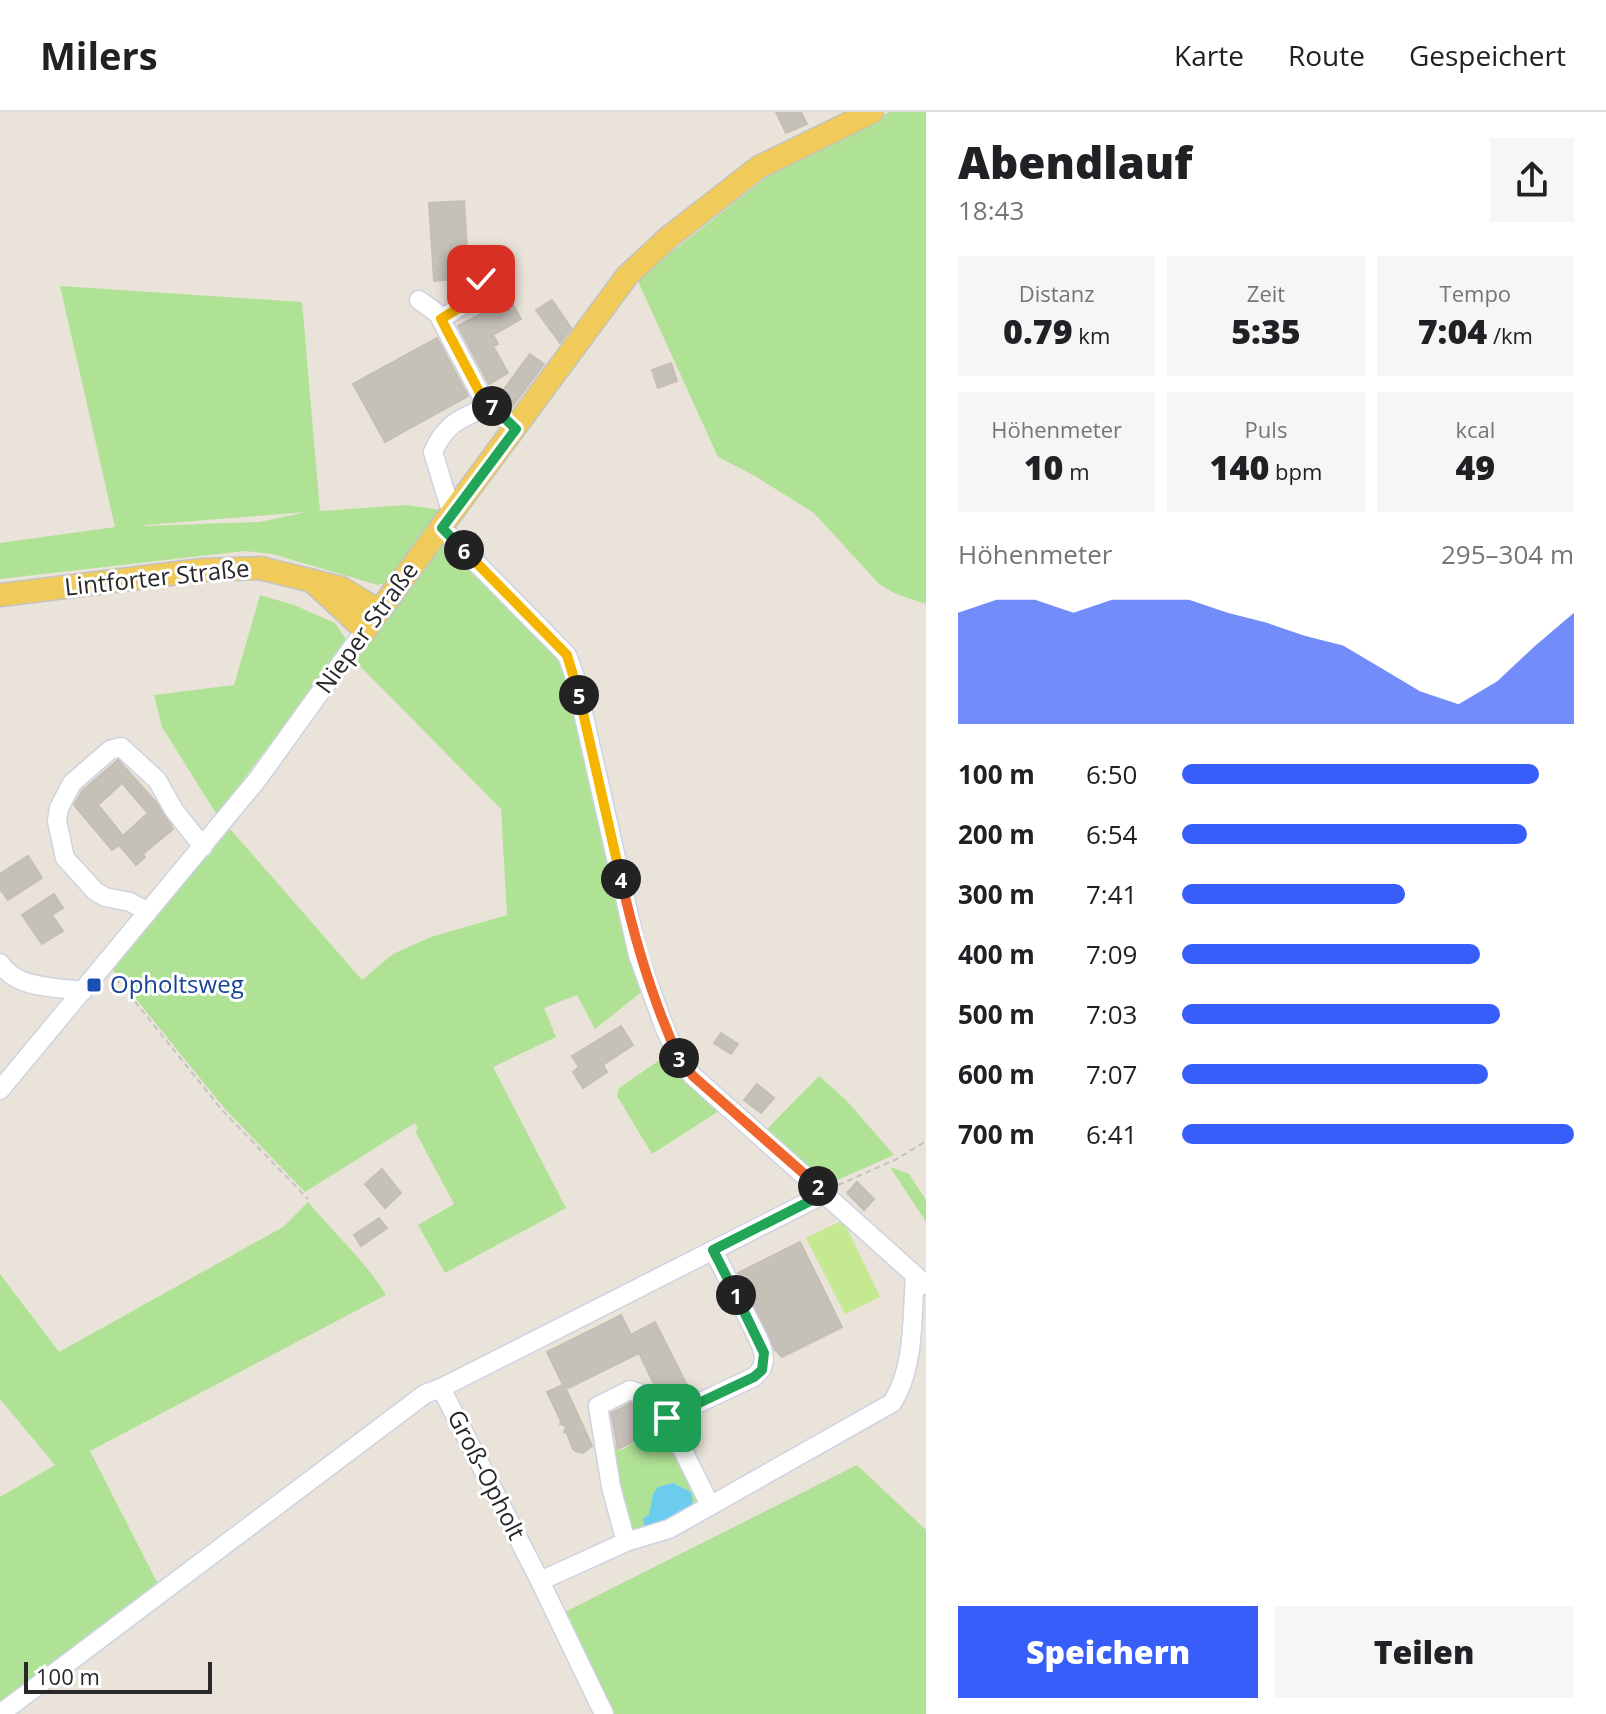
<!DOCTYPE html>
<html lang="de">
<meta charset="utf-8">
<style>
:root{--surface:#fff;--page:#f6f6f6;--text:#202124;--muted:#757577;--line:#e0e0e0;--accent:#375ef9}
body{margin:0;font-family:"Open Sans",sans-serif;background:var(--page);color:var(--text);height:100vh;display:flex;flex-direction:column;font-size:30px;white-space:nowrap}
*{box-sizing:border-box;margin:0}
p{font-size:26px;color:var(--muted)}
.icon{flex:none;width:44px;height:44px;fill:none;stroke:currentColor;stroke-width:2;stroke-linecap:round;stroke-linejoin:round}
.map{position:relative;flex:1;overflow:hidden}
.panel{display:flex;flex-direction:column;background:var(--surface);width:680px}
.panel>*{flex:none}
.scale{position:absolute;left:24px;bottom:20px;width:188px;box-sizing:border-box;padding-left:8px;border:4px solid #282828;border-top:0;font-size:22px;line-height:28px;white-space:nowrap;color:#282828;-webkit-text-stroke:6px #fff;paint-order:stroke}
.pin{position:absolute;display:grid;place-items:center;width:68px;height:68px;color:#fff;margin:-34px;border-radius:16px;box-shadow:0 4px 12px #0006}
.km{position:absolute;width:40px;height:40px;margin:-20px;border-radius:50%;background:#222;color:#fff;font-size:22px;line-height:40px;text-align:center}
.round{display:grid;place-items:center;flex:none;width:84px;height:84px;border-radius:0px;background:var(--page)}
.summary{display:flex;align-items:center;justify-content:space-between;height:136px;padding:0 32px}
h1{font-size:44px;font-weight:800;line-height:60px}
.stats{display:grid;grid-template-columns:repeat(3,1fr);gap:12px;height:136px;padding:8px 32px}
.stats div{display:grid;align-content:center;border-radius:0px;background:var(--page);text-align:center}
.stats b{font-size:34px;font-weight:800}
.stats small{font-size:22px;font-weight:400}
.stats p{font-size:22px}
.chart{height:224px;padding:16px 32px}
.chart p{display:flex;justify-content:space-between}
.chart svg{width:100%;height:144px;margin-top:8px;fill:var(--accent);opacity:.7}
.button{display:flex;gap:16px;margin-top:auto;padding:16px 32px}
.button a{flex:1;height:92px;border-radius:0px;background:var(--accent);color:#fff;font-size:32px;font-weight:800;line-height:92px;text-align:center}
.button a+a{background:var(--page);color:var(--text)}
ul{padding:0 32px;list-style:none;font-size:26px}
li{display:grid;grid-template-columns:128px 96px 1fr;align-items:center;height:60px}
li i{height:20px;border-radius:10px;background:var(--accent)}
header{display:flex;align-items:center;gap:48px;box-sizing:border-box;height:112px;padding:0 40px;background:var(--surface);border-bottom:2px solid var(--line)}
header strong{font-size:38px}
nav{display:flex;gap:44px;margin-inline-start:auto;font-size:28px}
main{display:flex;flex:1;min-height:0}
.map>svg:first-child{display:block}
</style>
<header>
<strong>Milers</strong>
<nav><a>Karte</a><a>Route</a><a>Gespeichert</a></nav>
</header>
<main>
<div class="map">
<svg width="926" height="1602" viewBox="0 0 926 1602">
<rect width="100%" height="100%" fill="#eae3d9"/>
<path fill="#b0e295" fill-rule="evenodd" d="M890,0h36v492l-30,-10 -17,-10 -65,-71 -59,-37 -37,-19 -81,-178 154,-121z
M60,174l242,16 18,209 86,-6 36,5 -50,71 -14,4 -106,-31 -28,-3 -244,28v-36l115,-16zM307,400l-48,10 -114,4v-1z
M442,428l116,111 12,27 74,312 -49,39 -18,-34 -33,13 12,29 -63,30 73,141 -121,65 -27,-48 36,-21 -39,-73 3,-2 -3,-6 -110,69 -80,-83 -114,-141 113,-146 138,158 31,-26 38,-17 76,-22 -6,-106 -149,-151z
M260,483l34,10 41,18 12,18 -130,174 -55,-88 -8,-32 80,-10z
M670,941l52,56 -70,45 -35,-58 2,-8z
M819,964l27,24 48,55 -68,30 -62,-53z
M890,1055l19,7 17,26v22z
M308,1090c25,30 59,61 78,93l-296,156 70,137 -160,119v-210l55,-32 -55,-66v-125l59,78 224,-125z
M664,1315l38,75 -65,31 -11,-6 -14,-87 7,11z
M857,1353l69,65v184h-319l-46,-100z"/>
<path fill="#c5e990" d="M843,1108l37,77 -35,17 -39,-76z"/>
<path fill="#6bccee" d="M673,1371l18,9 2,13c-14,12 -31,22 -49,20l-1,-7 6,-3 4,-21 5,-7z"/>
<path fill="#c5c1b8" stroke="#c5bfb3" stroke-width="2" fill-rule="evenodd" d="M776,0h25l6,12 -21,9z
M464,89l5,77 -35,3 -5,-78z
M510,187l11,20 -28,16 5,9 -5,2 15,27 -19,11 -31,-58z
M552,188l19,28 -11,15 -24,-33z
M437,226l31,58 -83,46 -32,-58z
M530,242l14,10 -32,43 -13,-11z
M671,251l6,18 -19,7 -6,-18z
M118,648l38,42 17,27 -30,25 2,3 -9,8 -17,-20 -7,5 -38,-45 8,-14zM122,671l26,30 -25,23 -25,-31z
M28,744l14,22 -34,22 -8,-11v-15z
M54,782l9,14 -11,7 11,16 -21,13 -20,-29z
M621,914l12,19 -30,20 4,7 -24,16 -10,-16 6,-5 -7,-11z
M721,921l17,11 -7,10 -17,-11z
M757,972l17,14 -13,15 -17,-13z
M382,1057l19,24 -16,15 -20,-24z
M857,1070l17,17 -10,11 -17,-17z
M379,1106l8,10 -26,18 -7,-11z
M800,1130l42,85 -60,30 -7,-7 -37,-77z
M621,1203l10,20 24,-13 36,71 -19,9 -4,-8 -13,-8 -16,-33 -73,36 26,57 -9,7 -7,-2 -3,-2 -6,-16 -3,-1 2,-6 -6,-2 1,-3 -14,-29 16,-7 -16,-33z
M631,1291l7,3 6,12 8,-4 7,15 -41,20 -7,-36z"/>
<g fill="none" stroke-linecap="round" stroke-linejoin="round">
<defs>
<path id="minor" d="M419,188l19,14 44,83 34,32
M441,207l35,-22 5,-18
M452,402l-19,-62c13,-30 29,-34 58,-47
M442,416l125,127 8,22 63,278 27,74 14,30 14,17 233,209
M148,800l-18,-10 -25,-5 -10,-6 -30,-33 -8,-37 2,-13 13,-25 38,-33 11,-3 36,33 17,30 29,37
M0,851c16,26 55,24 83,28
M0,978l257,-310 108,-150
M441,1276l385,-195
M667,1306l87,-41c14,-12 11,-23 4,-39l-45,-88
M626,1430l-15,-55 -13,-81 32,-16 28,10 52,105
M540,1469l86,-39 43,-13 223,-126c23,-35 20,-88 23,-128
M0,1602l425,-320 16,-6 99,193 64,133"/>
<path id="major" d="M312,469l53,49 262,-354 42,-39 90,-70 113,-55
M0,483l202,-25 58,-2 81,20 38,23"/>
</defs>
<use href="#minor" stroke="#ced2e1" stroke-width="21"/>
<use href="#major" stroke="#c3c3c3" stroke-width="25"/>
<path stroke="#c3c3c3" stroke-width="2" stroke-dasharray="6 4" stroke-linecap="butt" d="M116,866l106,132 86,89
M838,1073l59,-26 29,-18"/>
<use href="#minor" stroke="#fff" stroke-width="18"/>
<use href="#major" stroke="#f0cb59" stroke-width="22"/>
</g>
<g fill="none" stroke-linecap="round" stroke-linejoin="round">
<defs>
<path id="split-1" d="M667,1306l87,-41 8,-7 2,-17 -28,-58"/>
<path id="split-2" d="M736,1183l-23,-45 113,-57 -8,-7"/>
<path id="split-3" d="M679,946l14,18 125,110"/>
<path id="split-4" d="M621,767c14,62 31,121 58,179"/>
<path id="split-5" d="M579,583l42,184"/>
<path id="split-6" d="M464,438l103,105 12,40"/>
<path id="split-7" d="M464,438l-22,-22 74,-99 -24,-23"/>
<path id="split-8" d="M481,167l-5,18 -35,22 41,78 10,9"/>
</defs>
<use href="#split-1" stroke="#fff" stroke-width="16"/>
<use href="#split-2" stroke="#fff" stroke-width="16"/>
<use href="#split-3" stroke="#fff" stroke-width="16"/>
<use href="#split-4" stroke="#fff" stroke-width="16"/>
<use href="#split-5" stroke="#fff" stroke-width="16"/>
<use href="#split-6" stroke="#fff" stroke-width="16"/>
<use href="#split-7" stroke="#fff" stroke-width="16"/>
<use href="#split-8" stroke="#fff" stroke-width="16"/>
<use href="#split-1" stroke="#22a559" stroke-width="10"/>
<use href="#split-2" stroke="#22a559" stroke-width="10"/>
<use href="#split-3" stroke="#f0652b" stroke-width="10"/>
<use href="#split-4" stroke="#f0652b" stroke-width="10"/>
<use href="#split-5" stroke="#f5b400" stroke-width="10"/>
<use href="#split-6" stroke="#f5b400" stroke-width="10"/>
<use href="#split-7" stroke="#22a559" stroke-width="10"/>
<use href="#split-8" stroke="#f5b400" stroke-width="10"/>
</g>
<rect fill="#1a4fb4" stroke="#fff" stroke-width="3" x="86" y="865" width="16" height="16" rx="4"/>
<g text-anchor="middle" stroke-width="6" stroke-linejoin="round" paint-order="stroke">
<g font-size="24" fill="#282828" stroke="#fff">
<text transform="translate(157 466) rotate(-6)" y="8">Lintforter Straße</text>
<text transform="translate(367 516) rotate(-54)" y="8">Nieper Straße</text>
<text transform="translate(486 1363) rotate(63)" y="8">Groß-Opholt</text>
</g>
<g font-size="24" fill="#164399" stroke="#fff" text-anchor="start">
<text x="110" y="881">Opholtsweg</text>
</g>
</g>
</svg>
<div class="scale">100 m</div>
<div class="pin" style="left:667px;top:1306px;background:#1e9e55"><svg class="icon" aria-label="arrive" viewBox="0 0 24 24"><path d="M6 21V4h12l-3 4 3 4H6"/></svg></div>
<div class="pin" style="left:481px;top:167px;background:#d93025"><svg class="icon" aria-label="check" viewBox="0 0 24 24"><path d="M5 12l5 5 9-10"/></svg></div>
<b class="km" style="left:736px;top:1183px">1</b>
<b class="km" style="left:818px;top:1074px">2</b>
<b class="km" style="left:679px;top:946px">3</b>
<b class="km" style="left:621px;top:767px">4</b>
<b class="km" style="left:579px;top:583px">5</b>
<b class="km" style="left:464px;top:438px">6</b>
<b class="km" style="left:492px;top:294px">7</b>
</div>
<section class="panel">
<div class="summary"><div><h1>Abendlauf</h1><p>18:43</p></div><a class="round"><svg class="icon" aria-label="share" viewBox="0 0 24 24"><path d="M12 15V3M7 8l5-5 5 5M5 13v7h14v-7"/></svg></a></div>
<div class="stats">
<div><p>Distanz</p><b>0.79<small> km</small></b></div>
<div><p>Zeit</p><b>5:35</b></div>
<div><p>Tempo</p><b>7:04<small> /km</small></b></div>
</div>
<div class="stats">
<div><p>Höhenmeter</p><b>10<small> m</small></b></div>
<div><p>Puls</p><b>140<small> bpm</small></b></div>
<div><p>kcal</p><b>49</b></div>
</div>
<div class="chart"><p><span>Höhenmeter</span>295–304 m</p>
<svg viewBox="0 0 160 44" preserveAspectRatio="none"><path d="M0 44V10L10 6L20 6L30 10L40 6L50 6L60 6L70 10L80 13L90 17L100 20L110 27L120 34L130 38L140 31L150 20L160 10V44z"/></svg>
</div>
<ul>
<li><b>100 m</b>6:50<i style="width:91%"></i></li>
<li><b>200 m</b>6:54<i style="width:88%"></i></li>
<li><b>300 m</b>7:41<i style="width:57%"></i></li>
<li><b>400 m</b>7:09<i style="width:76%"></i></li>
<li><b>500 m</b>7:03<i style="width:81%"></i></li>
<li><b>600 m</b>7:07<i style="width:78%"></i></li>
<li><b>700 m</b>6:41<i style="width:100%"></i></li>
</ul>
<div class="button"><a>Speichern</a><a>Teilen</a></div>
</section>
</main>
